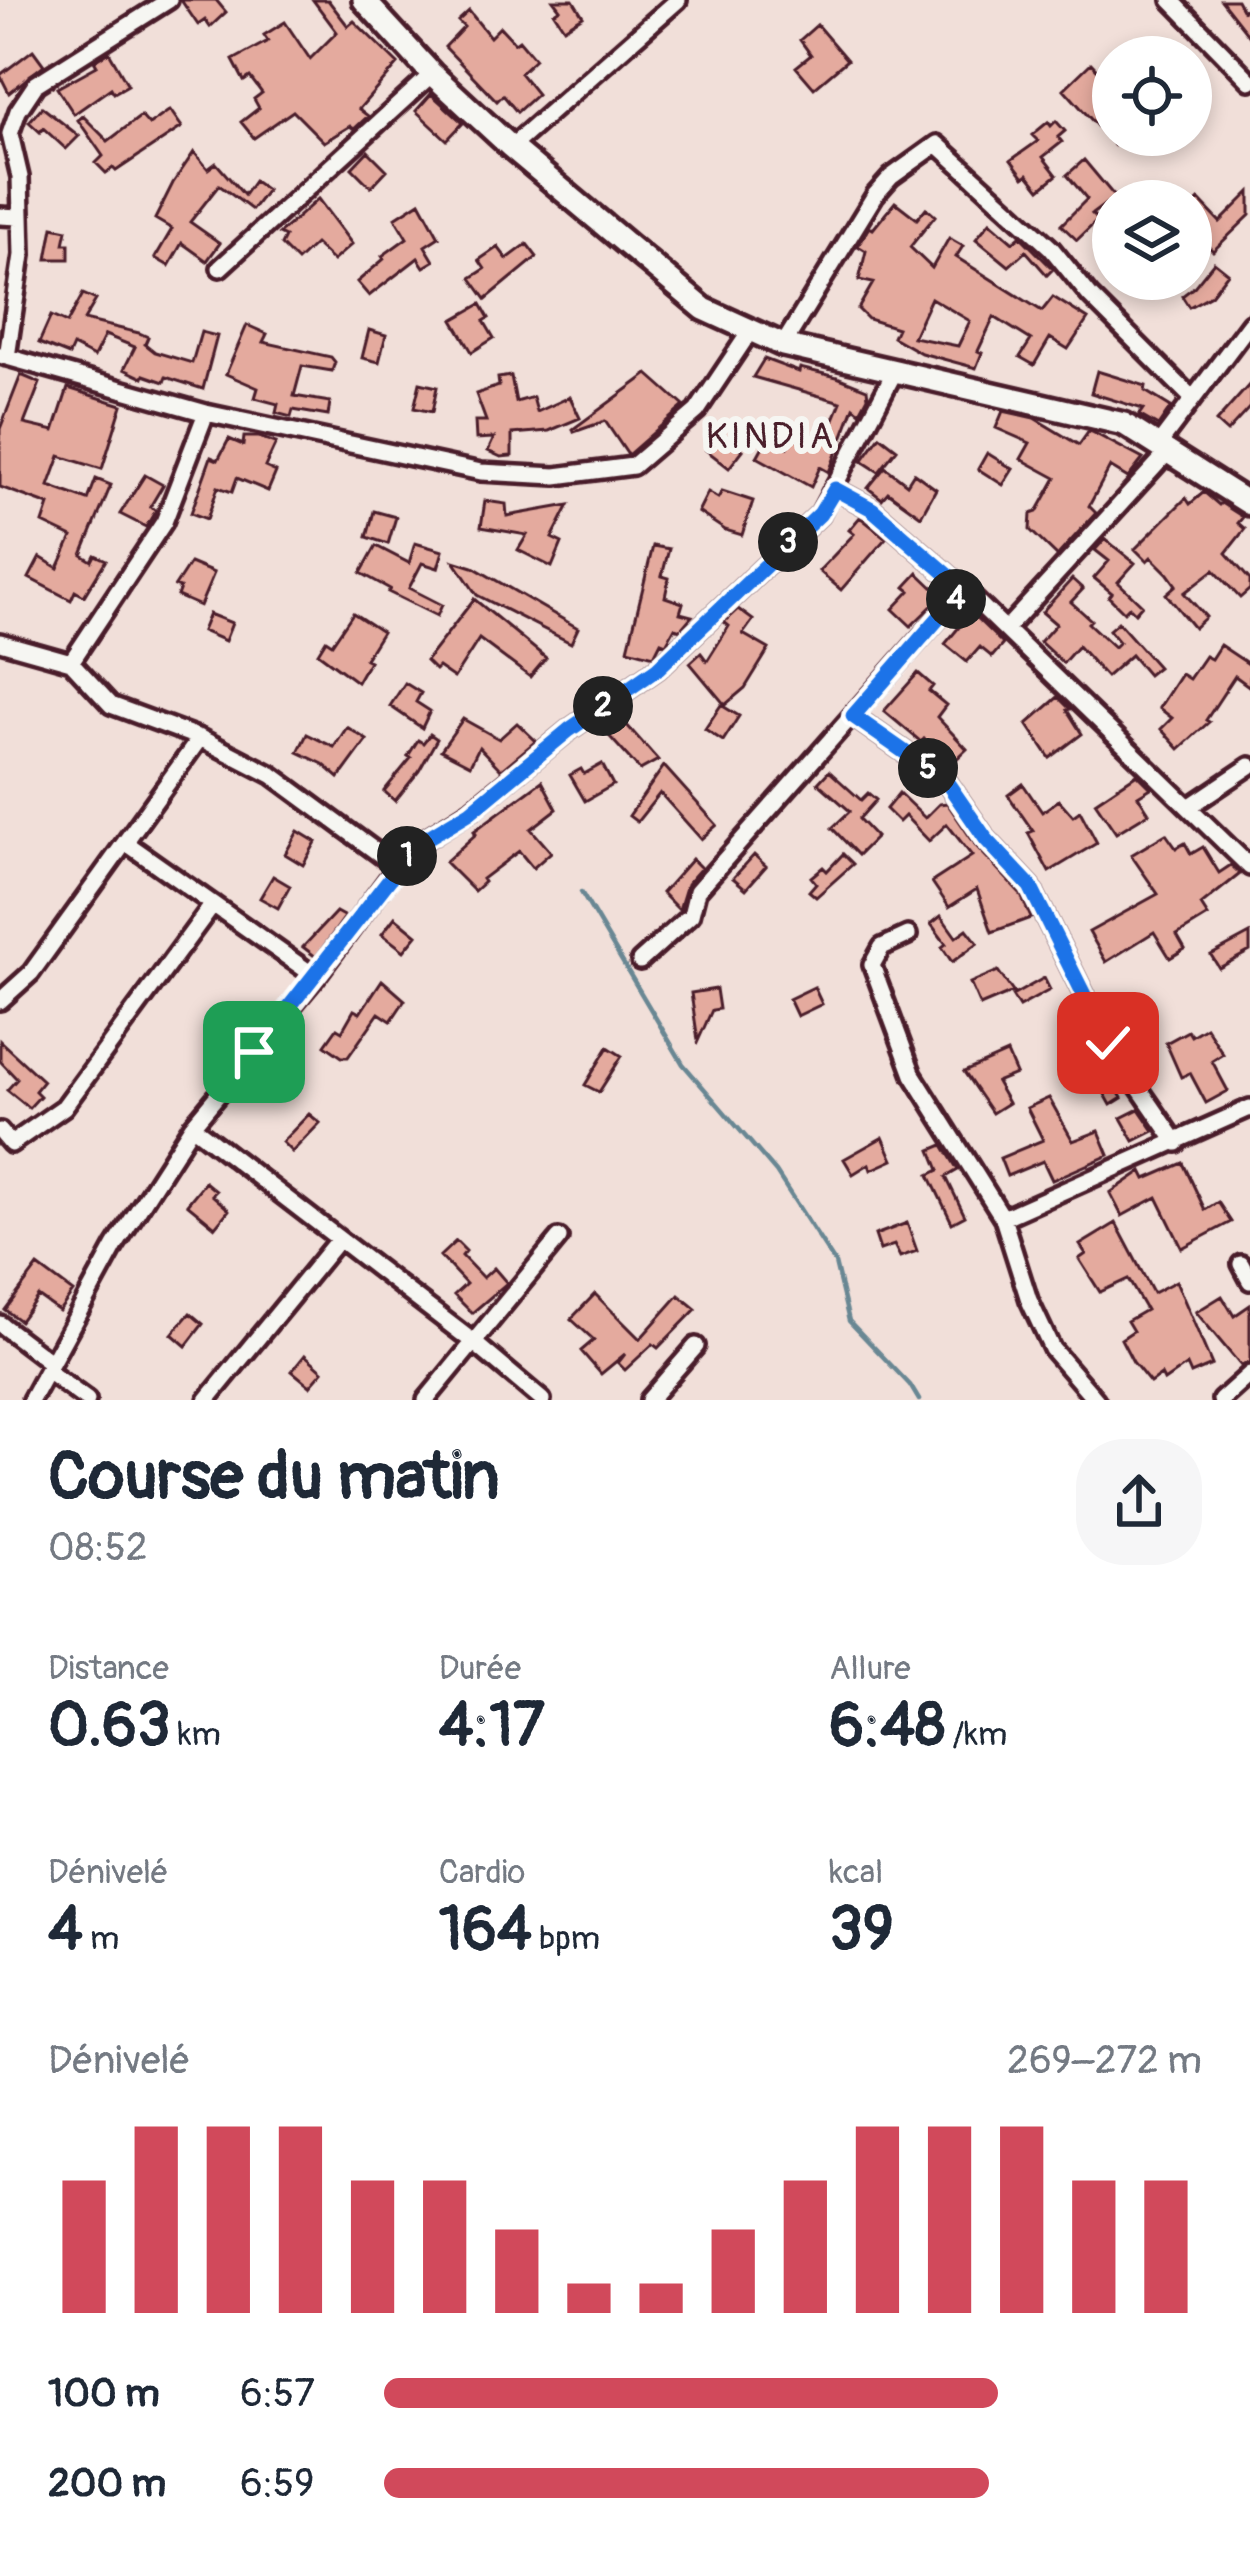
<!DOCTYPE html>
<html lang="fr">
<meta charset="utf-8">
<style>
:root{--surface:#fff;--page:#f6f6f7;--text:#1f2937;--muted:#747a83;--accent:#d1495b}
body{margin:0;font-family:Pangolin,sans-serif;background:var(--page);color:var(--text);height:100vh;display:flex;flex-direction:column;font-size:45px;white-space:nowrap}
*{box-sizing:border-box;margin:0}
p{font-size:39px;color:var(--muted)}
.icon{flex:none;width:66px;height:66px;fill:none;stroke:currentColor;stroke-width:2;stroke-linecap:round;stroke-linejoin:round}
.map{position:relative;height:1400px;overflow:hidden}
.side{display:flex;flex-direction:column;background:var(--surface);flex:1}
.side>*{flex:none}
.buttons{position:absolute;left:1092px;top:36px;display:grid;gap:24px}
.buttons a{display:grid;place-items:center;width:120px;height:120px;border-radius:50%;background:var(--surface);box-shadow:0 6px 18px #0003;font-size:60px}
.pin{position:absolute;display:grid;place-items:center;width:102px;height:102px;color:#fff;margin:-51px;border-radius:24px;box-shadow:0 6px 18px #0006}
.km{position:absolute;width:60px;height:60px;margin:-30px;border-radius:50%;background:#222;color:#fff;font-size:33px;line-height:60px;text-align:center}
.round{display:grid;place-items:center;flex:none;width:126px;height:126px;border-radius:48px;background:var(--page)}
.head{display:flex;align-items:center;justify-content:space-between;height:204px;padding:0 48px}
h1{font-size:66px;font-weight:700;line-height:90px}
.figures{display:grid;grid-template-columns:repeat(3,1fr);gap:18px;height:204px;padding:12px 48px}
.figures div{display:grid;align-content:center}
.figures b{font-size:60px;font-weight:700}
.figures small{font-size:33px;font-weight:400}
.figures p{font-size:33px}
.chart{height:336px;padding:24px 48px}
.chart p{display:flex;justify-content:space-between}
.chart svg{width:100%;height:216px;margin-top:12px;stroke:var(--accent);stroke-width:6}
ul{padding:0 48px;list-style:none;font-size:39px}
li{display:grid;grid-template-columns:192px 144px 1fr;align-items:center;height:90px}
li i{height:30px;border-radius:15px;background:var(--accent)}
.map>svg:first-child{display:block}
</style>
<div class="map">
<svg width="1250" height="1400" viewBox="0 0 1250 1400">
<rect width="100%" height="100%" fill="#f1dfd9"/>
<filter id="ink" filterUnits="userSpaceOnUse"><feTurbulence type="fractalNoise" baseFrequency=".00833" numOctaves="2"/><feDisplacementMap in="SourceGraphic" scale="24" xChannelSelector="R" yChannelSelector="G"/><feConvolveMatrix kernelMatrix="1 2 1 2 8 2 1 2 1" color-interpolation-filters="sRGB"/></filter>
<g filter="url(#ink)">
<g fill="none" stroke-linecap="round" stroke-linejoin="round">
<path stroke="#698793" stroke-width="4.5" d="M581,892l102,172 93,108 59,91 14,58 61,64 9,15"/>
</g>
<path fill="#e4aa9e" stroke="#4a1f2b" stroke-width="3" fill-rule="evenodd" d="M181,0h35l10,12 -16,15 -5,-7 -7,5z
M313,0h15l20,26 6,-5 44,43 -39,45 9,7 -14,13 -4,-3 -26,16 -31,-31 -39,27 -13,-16 18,-14 -5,-9 8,-6 -12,-16 -6,4 -11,-21 35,-19 -4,-6 21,-13 25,37 27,-27z
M553,0h20l10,16 -19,12 -10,-15 6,-4z
M1221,0h16l6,11 7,-6v32z
M469,11l21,26 10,-10 15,16 4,-3 16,19 -15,14 17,21 -20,18 -14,-17 -6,6 -52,-54 19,-20 -6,-6z
M817,25l30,35 -33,28 -18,-21 15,-12 -11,-15z
M33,50l11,15 -35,28 -9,-18z
M109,52l19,33 -14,8 -3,-5 -37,26 -17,-26 40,-22 -3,-5z
M1091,63l22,23v58l-49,-55z
M431,94l32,29 -16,17 -31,-29z
M42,107l37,29 -13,13 -23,-21 -3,4 -11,-10z
M170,110l12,17 -66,44 -3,-3 -7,5 -10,-10 7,-7 -25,-36 5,-4 25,25 33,-25 8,9z
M1056,121l9,10 -7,6 4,5 -19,15 14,18 -17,14 -12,-15 -4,3 -13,-17 27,-19 -6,-6 16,-13 3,4z
M368,151l19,19 -16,17 -19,-19z
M194,152l14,17 8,-6 28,32 10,-14 13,9 -15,20 -33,-25 -29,37 30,21 -13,18 -25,-18 -13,23 -14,-8 17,-29 -17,-10 18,-36z
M1084,160l31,37 -23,17 6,6 -21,20 -16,-15 26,-26 -20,-24z
M1250,192v23l-37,36 -22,-22v-21l8,-8 21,22z
M318,199l34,45 -19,17 -18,-17 -18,17 -16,-16 4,-8 -6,-3z
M420,202l19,35 -14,9 9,15 -10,6 -6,-9 -49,38 -12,-14 27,-23 -2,-3 25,-18 -12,-20z
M895,202l22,17 9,-11 9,8 -25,31 22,21 17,-30 14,8 -7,11 78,49 8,5 11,-14 35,22 -20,30 -18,-11 -16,27 -14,-8 11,-17 -37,-23 -16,34 4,2 -6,15 -55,-15 -28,-16 4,-9 -29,-9 -10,-10 15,-26 -14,-3 7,-29 -8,-5 11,-19 4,2zM931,298l39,23 -12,25 -45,-9z
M990,222l23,20 7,-6 33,33 -6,6 -21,-24 -17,15 -33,-27z
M53,227l14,3 -3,14h5v15h-22z
M527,244l10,13 -51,42 -15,-21 14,-9 -6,-9 19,-13 9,12z
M1214,262l14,11 -17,22 -22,12 -7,-11 12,-9z
M83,294l13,6 -12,20 55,13 9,4 -3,7 10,8 37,11 9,-31 16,4 -14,53 -37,-12 -2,5 -20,-7 -1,3 -19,-9 11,-22 -30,-12 -11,22 -21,-11 -4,9 -30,-12 12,-27 16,7z
M481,304l8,14 -5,3 10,17 -22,14 -19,-32z
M247,325l20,9 -4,8 68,15 4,5 -3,9 -30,-5 -8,30 36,6 -2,14 -35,-6 -2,7 -15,-4 2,-9 -23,-6 3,-10 -32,-14z
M369,330l17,5 -7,27 -17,-4z
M764,359l35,13 1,-4 37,9 30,12 1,8 -8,15 -6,-5 -25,65 -9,-5 -9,20 -54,-30 11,-20 20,10 5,-10 15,6 4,-8 13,6 16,-39 -88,-25z
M1097,371l49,15 -1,5 26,16 -13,19 -19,-11 4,-6 -52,-16z
M648,374l36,32 -56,49 -23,-34 -31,11 -1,-3z
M21,375l19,8 -16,41 30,7 14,-43 54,17 -20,64 -42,-13 -11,30 39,14 8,-21 15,6 -29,70 10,6 3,-6 11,5 -22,36 -9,-5 -4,9 -42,-22 11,-21 18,11 14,-31 -29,-14 6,-18 -49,-18v-58z
M511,376l5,26 17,-5 4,15 33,-15 10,21 -31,13 -37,3v22l-11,1 -13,-6 6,-13 -18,1 -1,-18h11l-10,-27 23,-8 -1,-8z
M420,383l17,4 -5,25 -18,-4z
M1250,384v23l-23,25 -11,-10z
M1003,411l31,7 45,27 10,-14 3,1 51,27 -15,19 -18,-11 -21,39 7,7 -39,43 -27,-26 1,-16 6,-2 19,-34 -35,-19 9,-16 -34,-15z
M720,432l23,18 -14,18 -23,-18z
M880,436l17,13 -18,23 -17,-11z
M244,437h15l17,6 -11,24 11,5 -8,19 -31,-13 -5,14 -14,-5 -11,32 -16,-6 20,-56 7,3 11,-21 14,6z
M987,453l26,16 -10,16 -25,-16z
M885,467l22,17 7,-11 22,16 -15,27 -33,-24 -6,7 -14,-11z
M145,475l18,10 -13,22 6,3 -10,17 -26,-13z
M722,491l31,10 -11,34 -17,-5 -27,-18 10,-20 10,6z
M1204,492l15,13 2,-2 22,14 -5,6 7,6 -19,24 24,27v9l-10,9 -26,-28 -30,23 22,24 -12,11 -28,-34 10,-9 -8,-11 -17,-17 -4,4 -12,-12 51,-51 4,6z
M485,501l21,3 1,12 62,-11 -17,33 10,5 -10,24 -34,-17 9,-15 -46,-8z
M374,511l22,6 -8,27 -21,-7z
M860,517l26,21 -45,52 -22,-19 35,-37 -5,-4z
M1105,539l30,24 -17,19 24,23 -7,8 -6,-6 -5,5 -15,-15 3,-4 -18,-15 15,-17 -14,-11z
M415,543l28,8 -5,17 -16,-5 -13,25 33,17 -5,11 -49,-24 2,-3 -29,-16 15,-27 33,17z
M653,546l16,3 -7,27 7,2 -4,19 18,6 -3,10 12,3 -12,14 -5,-2 -9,16 -5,-2 -7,14 -26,-7z
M454,561l19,6 105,61 -7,15 -94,-48z
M190,563l24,10 -14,33 -23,-10 3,-8 -5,-2z
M918,573l24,23 -31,30 -18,-17 17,-18 -5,-4z
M1072,579l11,10 -12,13 20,18 -3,3 26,24 5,-5 -10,-12 9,-8 40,45 -10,8 -17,-20 -25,22 -28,-31 -15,17 -23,-21 16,-18 -14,-12z
M474,599l72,59 -16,19 -51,-38 -25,39 -16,-11 -3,3 -9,-9z
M966,608l37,36 -11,13 -12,-10 -13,15 -22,-18 15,-18 -5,-5z
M738,609l15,11 -10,14 26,15 -24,39 -20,17 -35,-42 11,-10 6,8 22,-35 -5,-4z
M353,613l29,19 -17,27 4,2 -12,21 -39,-29 8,-13 6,4z
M209,614l23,9 -7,18 -23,-10z
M1220,645l30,20v22l-15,-11 -29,44 3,2 -30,27 -18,-20 11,-11 -13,-10 22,-34 8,5 16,-23 6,3z
M918,673l15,13 -4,5 17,14 -9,12 30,32 -18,17 -25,-27 -3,3 -37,-31z
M405,683l16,10 -5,9 14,9 -8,17 -32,-22z
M1058,697l12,12 -3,1 15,24 -32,24 -23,-34z
M721,705l18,11 -16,25 -18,-12z
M617,714l41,46 -18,10 -11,-12 -27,-30z
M463,719l36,20 18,-16 19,18 -35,29 -22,-23 -9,18 -29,-15z
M347,727l20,13 -28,38 -16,-14 -25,-12 9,-18 27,13z
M430,734l7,5 -18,32 -24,30 -11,-10 27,-33 -3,-2 10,-16 5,3z
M602,764l11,21 -28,16 -15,-26 11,-6 3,5z
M664,766l53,59 -16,14 -41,-46 -23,29 -8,-6z
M829,771l32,29 7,-7 8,7 -17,19 17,18 -18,18 -26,-27 18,-17 -32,-28z
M1137,774l14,14 -13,8 11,17 -33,20 -21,-31z
M542,781l15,28 -26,20 20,23 -18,16 -14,-17 -37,28 2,3 -10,9 -29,-29 31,-28 -2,-3z
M1023,784l19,28 17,-12 14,16 7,-5 17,32 -48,29 -21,-39 5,-2 -25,-36z
M899,793l26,25 14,-14 8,-1 30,44 43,46 11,25 -39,14 -15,-43 -28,18 -17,-25 40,-26 -25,-32 -18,17 -24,-25 -6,6 -13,-13z
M298,831l18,11 -13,23 -18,-11z
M1166,834l10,14 9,-5 6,11 12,-7 16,26 12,-8 9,9 -39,31 7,11 -31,19 8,14 -15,9 -16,-26 -48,30 -17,-30 69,-38 -27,-39z
M843,854l10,10 -37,33 -7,-6 7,-8 -5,-6 12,-10 4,4z
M754,855l12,11 -20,23 -13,-11z
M692,859l9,9 -14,16 -8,26 -17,-17z
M273,876l17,10 -12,22 -18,-10z
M336,912l9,5 -29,40 -13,-10z
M941,916l15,21 11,-8 11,14 -26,19 -10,-15 4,-3 -15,-20z
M395,917l22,18 -13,16 -22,-17z
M1250,934v17l-31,17 -8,-13z
M998,971l15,21 -33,14 -10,-23z
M1044,978l6,12 -31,17 -7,-11z
M382,980l23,20 -14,21 -12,-8 -31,44h-6l-17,-12 12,-17 5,3 12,-21 6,3z
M814,987l8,17 -25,12 -8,-17z
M716,989l3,20 -7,1 -14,31 -7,-48z
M1206,1027l17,27 -11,7 16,30 -22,12 -16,-30 -9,4 -15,-34 22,-12 3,5z
M0,1041l43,40 -8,10 5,5 -11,12 -22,-18 10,-11 -17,-18z
M608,1047l14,9 -23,36 -14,-7z
M1007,1053l9,21 -20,8 12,21 -16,10 -28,-41z
M1109,1065l10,15 -6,3 9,15 -11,7 -18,-32z
M1049,1098l24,43 26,-10 10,24 -57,25 -9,-19 -36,15 -7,-18 43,-18 -16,-32z
M1139,1109l15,22 -20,10 -13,-23z
M309,1114l11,9 -28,29 -10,-10z
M883,1137l10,23 -22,10 -2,-6 -16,10 -9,-15z
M943,1145l15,25 -12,7 19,39 -13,7 -23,-48 10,-5 -8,-20z
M1183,1163l22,47 13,-8 13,20 -49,26 -25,-51 -35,19 -12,-23 32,-22 4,8z
M205,1182l11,9 -4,4 17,15 -14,17 -28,-23z
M907,1223l10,28 -17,6 -6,-12 -14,5 -5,-15z
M1116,1223l37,70 23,-12 36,84 -21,9 -4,-9 -23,16 -3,-6 -11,8 -17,-21 -12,-23 12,-8 -6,-10 19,-11 -18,-31 -28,13 -21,-33 7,-5 -6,-9z
M456,1241l10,10 -4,5 21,22 11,-10 13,15 -35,30 -18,-18 12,-11 -26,-28z
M38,1266l35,26 -14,19 -21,-15 -18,25 -15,-11z
M595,1294l45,45 39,-44 17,14 -38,39 -5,-4 -28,26 -7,-7 7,-9 -24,20 -20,-23 13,-11 -23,-21z
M1222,1296l12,20 16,-11v57l-9,4 -45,-54z
M190,1313l13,11 -17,22 -14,-12z
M305,1355l18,16 -13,15 -18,-15z"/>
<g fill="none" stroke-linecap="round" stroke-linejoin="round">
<defs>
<path id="street" d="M1171,0l79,81
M511,147l167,-147
M0,216l19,1
M220,268l212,-194
M783,345l92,-150 16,-18 46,-33 114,104 39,48 101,101
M0,355l206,58 275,59 75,4 77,-10 64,-55 52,-78
M7,357l15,-102 -2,-78 -10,-43 8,-23 18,-27 133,-84
M1159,444l91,-121
M835,489l37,20 92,80 286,278
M1006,629l164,-179
M0,642l71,20 40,43 89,33 72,37 125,92
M71,662l93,-140 42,-109
M853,716l93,65 40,58 44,47 78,157 69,100
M1189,807l61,-41
M125,842l191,135
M908,935l-26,12 -10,18 41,110 90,143 26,82 23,49 44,51
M640,961l51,-46 6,-24 267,-302
M0,1001l31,-28 169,-235
M192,1126l280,215 70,59
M0,1131l11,13 53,-37 149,-203
M1003,1218l247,-110
M1241,1264l9,17
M0,1324l50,38
M47,1371l40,29
M31,1400l84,-154 77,-120 124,-149 81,-110 20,-23 53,-33 99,-81 88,-61 163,-155 75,-143
M207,1400l131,-160
M426,1400l133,-162
M649,1400l47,-54
M1221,1400l29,-26"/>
<path id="secondary" d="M364,0l68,74 79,73 193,162 79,36 341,79 126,80"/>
</defs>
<use href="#street" stroke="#4a1f2b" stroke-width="24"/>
<use href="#secondary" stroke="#4a1f2b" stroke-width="30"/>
<use href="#street" stroke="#f6f6f2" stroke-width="15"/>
<use href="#secondary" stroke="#f6f6f2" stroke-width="21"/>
</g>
</g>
<g fill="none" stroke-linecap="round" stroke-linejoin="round" filter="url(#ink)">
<defs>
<path id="route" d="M254,1052l163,-208 53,-32 99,-82 88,-61 163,-155 15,-25 37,20 92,80 -111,127 93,65 40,58 44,47 78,157"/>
</defs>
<use href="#route" stroke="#fff" stroke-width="24"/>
<use href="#route" stroke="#1a73e8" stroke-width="15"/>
</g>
<g text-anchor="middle" stroke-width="12" stroke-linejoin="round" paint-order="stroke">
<g font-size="36" letter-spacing="3" fill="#4a1f2b" stroke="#f6f6f2">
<text x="771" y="448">KINDIA</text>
</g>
</g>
</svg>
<div class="buttons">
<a><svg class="icon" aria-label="locate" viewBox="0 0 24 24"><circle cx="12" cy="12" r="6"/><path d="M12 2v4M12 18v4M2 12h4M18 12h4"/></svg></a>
<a><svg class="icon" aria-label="layers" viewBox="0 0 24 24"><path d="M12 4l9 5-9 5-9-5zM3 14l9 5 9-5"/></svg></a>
</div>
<div class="pin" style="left:254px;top:1052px;background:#1e9e55"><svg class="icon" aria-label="arrive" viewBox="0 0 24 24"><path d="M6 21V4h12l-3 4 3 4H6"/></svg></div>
<div class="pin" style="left:1108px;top:1043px;background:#d93025"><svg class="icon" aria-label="check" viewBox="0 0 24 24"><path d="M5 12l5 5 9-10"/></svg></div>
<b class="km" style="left:407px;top:856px">1</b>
<b class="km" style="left:603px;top:706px">2</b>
<b class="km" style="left:788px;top:542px">3</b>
<b class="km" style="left:956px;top:599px">4</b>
<b class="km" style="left:928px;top:768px">5</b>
</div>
<section class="side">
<div class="head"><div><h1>Course du matin</h1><p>08:52</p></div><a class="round"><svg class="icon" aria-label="share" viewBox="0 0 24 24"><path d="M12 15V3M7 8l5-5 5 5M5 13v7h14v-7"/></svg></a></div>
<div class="figures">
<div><p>Distance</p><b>0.63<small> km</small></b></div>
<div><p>Durée</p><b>4:17</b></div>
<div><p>Allure</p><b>6:48<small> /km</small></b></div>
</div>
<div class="figures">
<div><p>Dénivelé</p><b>4<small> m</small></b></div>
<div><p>Cardio</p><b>164<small> bpm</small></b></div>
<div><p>kcal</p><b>39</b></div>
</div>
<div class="chart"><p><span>Dénivelé</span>269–272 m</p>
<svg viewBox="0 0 160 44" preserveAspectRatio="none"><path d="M5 44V17M15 44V6M25 44V6M35 44V6M45 44V17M55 44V17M65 44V27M75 44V38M85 44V38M95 44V27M105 44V17M115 44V6M125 44V6M135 44V6M145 44V17M155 44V17"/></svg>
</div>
<ul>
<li><b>100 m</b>6:57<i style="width:75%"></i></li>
<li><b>200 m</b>6:59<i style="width:74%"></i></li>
</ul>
</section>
